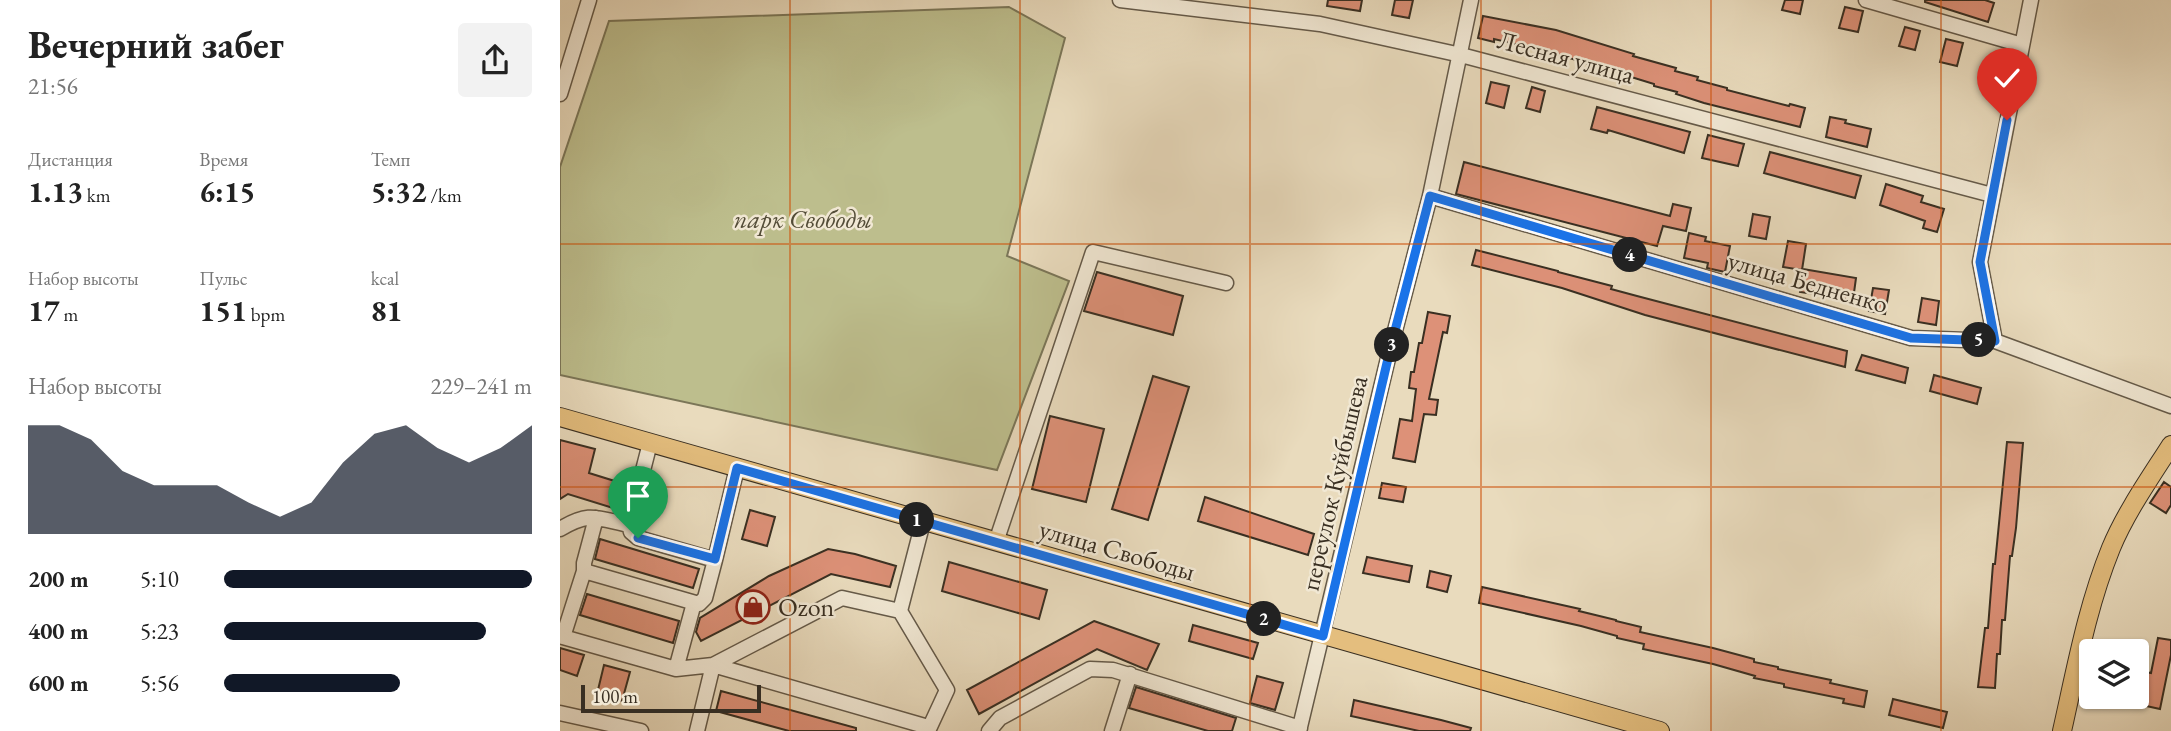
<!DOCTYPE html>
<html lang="ru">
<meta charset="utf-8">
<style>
:root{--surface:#fff;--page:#f2f2f2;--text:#222;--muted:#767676;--accent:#111827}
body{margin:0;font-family:"EB Garamond",serif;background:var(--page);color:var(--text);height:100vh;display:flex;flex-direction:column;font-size:26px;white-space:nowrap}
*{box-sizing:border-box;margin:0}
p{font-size:23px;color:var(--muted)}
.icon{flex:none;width:38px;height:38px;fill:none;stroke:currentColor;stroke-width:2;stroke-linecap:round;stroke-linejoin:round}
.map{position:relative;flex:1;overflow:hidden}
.sheet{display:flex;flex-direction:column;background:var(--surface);width:560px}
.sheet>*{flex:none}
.controls{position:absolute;left:1519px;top:639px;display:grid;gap:14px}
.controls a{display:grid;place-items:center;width:70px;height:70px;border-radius:7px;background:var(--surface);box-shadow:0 2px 5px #0004;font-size:35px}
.scale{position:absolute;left:21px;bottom:18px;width:180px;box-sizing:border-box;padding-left:7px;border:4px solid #392f22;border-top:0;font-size:19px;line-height:24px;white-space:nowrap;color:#392f22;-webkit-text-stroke:5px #f1e8d4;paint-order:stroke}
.pin{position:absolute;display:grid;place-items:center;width:60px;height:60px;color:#fff;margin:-72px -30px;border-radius:50% 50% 50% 0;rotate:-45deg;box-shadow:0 0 7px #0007}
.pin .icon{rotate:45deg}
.km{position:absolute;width:35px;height:35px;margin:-18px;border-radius:50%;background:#222;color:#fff;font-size:19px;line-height:35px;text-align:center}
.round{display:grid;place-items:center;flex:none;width:74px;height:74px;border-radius:7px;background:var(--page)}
.overview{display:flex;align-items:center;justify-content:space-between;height:119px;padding:0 28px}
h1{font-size:38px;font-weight:700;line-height:52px}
.stats{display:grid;grid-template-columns:repeat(3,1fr);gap:10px;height:119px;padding:7px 28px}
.stats div{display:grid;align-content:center}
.stats b{font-size:30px;font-weight:700}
.stats small{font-size:19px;font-weight:400}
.stats p{font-size:19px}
.chart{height:196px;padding:14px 28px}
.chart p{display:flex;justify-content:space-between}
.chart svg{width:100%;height:126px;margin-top:7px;fill:var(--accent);opacity:.7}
ul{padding:0 28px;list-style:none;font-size:23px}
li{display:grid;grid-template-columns:112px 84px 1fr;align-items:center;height:52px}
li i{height:18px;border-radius:9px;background:var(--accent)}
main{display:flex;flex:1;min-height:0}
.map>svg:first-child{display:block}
</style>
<main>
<section class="sheet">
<div class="overview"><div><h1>Вечерний забег</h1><p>21:56</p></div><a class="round"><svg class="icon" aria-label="share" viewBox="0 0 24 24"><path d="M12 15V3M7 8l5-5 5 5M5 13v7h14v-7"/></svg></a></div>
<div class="stats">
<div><p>Дистанция</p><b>1.13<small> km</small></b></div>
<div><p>Время</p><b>6:15</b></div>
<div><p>Темп</p><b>5:32<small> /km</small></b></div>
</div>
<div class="stats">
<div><p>Набор высоты</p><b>17<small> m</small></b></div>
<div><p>Пульс</p><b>151<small> bpm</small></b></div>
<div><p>kcal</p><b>81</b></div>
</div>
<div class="chart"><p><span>Набор высоты</span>229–241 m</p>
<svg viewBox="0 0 160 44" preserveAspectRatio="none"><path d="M0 44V6L10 6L20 11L30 22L40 27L50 27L60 27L70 33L80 38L90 33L100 19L110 9L120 6L130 14L140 19L150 14L160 6V44z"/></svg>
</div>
<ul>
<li><b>200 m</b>5:10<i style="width:100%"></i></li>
<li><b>400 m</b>5:23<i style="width:85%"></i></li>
<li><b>600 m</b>5:56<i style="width:57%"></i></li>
</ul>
</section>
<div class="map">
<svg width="1611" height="731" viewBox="0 0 1611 731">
<rect width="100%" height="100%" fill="#e9dbbd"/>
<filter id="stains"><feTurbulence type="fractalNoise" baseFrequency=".00286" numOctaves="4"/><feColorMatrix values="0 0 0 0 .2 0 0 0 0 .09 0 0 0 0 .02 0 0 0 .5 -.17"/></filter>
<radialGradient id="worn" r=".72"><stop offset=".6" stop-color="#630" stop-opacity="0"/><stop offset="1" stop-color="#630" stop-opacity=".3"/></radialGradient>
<path fill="#bdbe8d" stroke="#7b7658" stroke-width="2" d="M449,7l56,31 -58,218 62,25 -72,189 -437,-95v-208l49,-146z"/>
<path fill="#dd9178" stroke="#392f22" stroke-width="2" d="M768,0h34l-2,11 -33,-5z
M835,0h18l-4,18 -17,-3z
M1225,0h18l-3,14 -18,-4z
M1365,0h60l9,3 -6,19 -63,-20z
M1285,7l18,4 -5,21 -19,-4z
M923,16l73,14 78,24 -1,2 43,12 -1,3 23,6 -1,3 30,8v2l62,16 1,-2 15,4 -5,19 -96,-24 -28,-9 1,-2 -23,-6v-2l-104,-32 -56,-13v3l-16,-4z
M1345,27l15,4 -5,19 -16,-4z
M1386,39l17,4 -6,23 -17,-4z
M931,82l18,4 -5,22 -18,-5z
M972,87l13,4 -5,21 -14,-4z
M1037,107l93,25 -6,21 -76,-23 -1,3 -16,-4z
M1270,117l16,3 -1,3 26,6 -4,18 -41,-10z
M1148,135l36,9 -6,22 -36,-8z
M1210,152l91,24 -6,22 -91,-25z
M904,162l206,54 3,-12 18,4 -5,23 -23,-5 -6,20 -201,-52z
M1326,184l37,12 -2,6 23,7 -7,23 -14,-4 2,-7 -45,-16z
M1193,214l17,3 -4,22 -17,-3z
M1129,233l17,4 -1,4 25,5 -5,26 -18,-4 1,-5 -24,-5z
M1228,241l18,3 -4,26 -19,-3z
M916,250l82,21v1l54,14 -1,3 26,7 210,55 -2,16 -200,-52 -83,-27 -90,-23z
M1243,269l53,9 -3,22 -53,-8z
M537,272l86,24 -10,39 -89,-24z
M1313,288l16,2 -4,24 -16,-3z
M1362,298l17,3 -3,24 -18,-3z
M868,312l22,4 -3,17 -4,-1 -14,67 9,1 -2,15 -12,-1 -9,48 -22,-4 7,-39 12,2 4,-32 -7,-1 2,-16h3l5,-29h3z
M1302,355l46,13 -3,15 -49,-13z
M1374,375l47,13 -4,16 -47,-13z
M593,376l36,11 -41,133 -36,-11z
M490,416l54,13 -18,73 -54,-13z
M0,440l35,9 -6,24 32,10 -8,25 -45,-14 -8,5z
M1447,442l16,1 -7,85 -4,28h-2l-5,64h-3l-2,34h-3l-2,34 -17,-1 7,-59h3l5,-64h2z
M1604,482l7,5v18l-5,8 -16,-10z
M822,483l24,4 -3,15 -24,-4z
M645,497l109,37 -6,21 -110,-34z
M190,510l25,7 -8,29 -25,-7z
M40,539l99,30 -6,19 -98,-29z
M268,549l27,5 41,12 -6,21 -59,-13 -130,67 -5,-9 4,-14 69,-42z
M807,557l45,9 -3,16 -46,-9z
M389,562l98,28 -8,29 -97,-28z
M870,571l21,5 -4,16 -20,-5z
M922,587l98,22 -1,2 37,9v1l25,6 -1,5 73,16 41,11v3l24,5v2l53,11 -1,3 37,8 -3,16 -21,-4 1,-4 -60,-12v-3l-30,-6 1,-2 -42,-12 -70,-15 1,-5 -27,-6v-2l-36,-10 -102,-23z
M27,594l92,27 -6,22 -93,-28z
M534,621l65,23 -12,26 -50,-21 -118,65 -12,-24z
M633,625l65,18 -5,16 -64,-18z
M1598,638l13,2v15l-11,54 -23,-5 3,-33 11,2z
M0,648l24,7 -7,21 -17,-6z
M44,665l26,7 -8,29 -25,-7z
M697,676l26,7 -8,27 -25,-7z
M576,687l100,31 -4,13h-24l-79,-23z
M161,691l135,37v3h-67l-73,-20z
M1333,699l54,13 -4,16 -54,-13z
M794,700l87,20 30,8 -1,3h-51l-68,-15z"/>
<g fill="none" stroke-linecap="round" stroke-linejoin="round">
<defs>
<path id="minor" d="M560,0l200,24 141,31 531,140
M1306,0l156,45
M0,94l29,-94
M870,196l481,142 84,3 176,65
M1435,341l-15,-79 51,-262
M36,518l-12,45v8l115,33 6,-6 10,-38
M69,525l2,7 7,6 77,22 22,-92
M0,529c30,-18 36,-11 69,-4l21,-82
M436,542l97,-290 133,31
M340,611l47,79 -19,41
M0,636l3,1 21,-66
M3,637l113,32 18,-66
M116,669l37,-4 215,62
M0,713l81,18
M137,731l16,-66 129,-67 58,13 23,-89
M429,731l11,-13 90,-49 23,1 187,58
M552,731l18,-57
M739,731l91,-381 40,-154 41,-196"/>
<path id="major" d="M0,417l1100,314
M1502,731c14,-62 25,-124 49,-183 15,-36 39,-70 60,-103"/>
</defs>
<use href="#minor" stroke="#655a49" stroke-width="17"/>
<use href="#major" stroke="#392f22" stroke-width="20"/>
<use href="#minor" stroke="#f1e8d4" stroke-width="14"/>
<use href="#major" stroke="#e4be7e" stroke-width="18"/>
</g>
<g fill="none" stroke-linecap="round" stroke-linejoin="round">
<defs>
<path id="route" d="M78,538l77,21 22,-91 586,168 67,-286 40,-154 481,142 84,3 -15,-79 27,-142"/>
</defs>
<use href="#route" stroke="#fff" stroke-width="14"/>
<use href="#route" stroke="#1a73e8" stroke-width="9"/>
</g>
<path fill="none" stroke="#ce530f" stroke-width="2" stroke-opacity="0.55" d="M230,0v731M460,0v731M690,0v731M921,0v731M1151,0v731M1381,0v731M0,244h1611M0,487h1611"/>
<defs>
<symbol id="shop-ring" viewBox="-11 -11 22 22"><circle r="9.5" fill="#f1e8d4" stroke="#8f2418" stroke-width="1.5"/><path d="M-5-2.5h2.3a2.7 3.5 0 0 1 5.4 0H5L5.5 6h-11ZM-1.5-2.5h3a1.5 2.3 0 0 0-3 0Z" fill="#8f2418"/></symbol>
</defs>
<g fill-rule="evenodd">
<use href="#shop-ring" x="174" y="588" width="38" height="38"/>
</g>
<g text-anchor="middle" stroke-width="5" stroke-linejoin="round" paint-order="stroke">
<g font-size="26" fill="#392f22" stroke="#f1e8d4">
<text transform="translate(1006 57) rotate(15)" y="9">Лесная улица</text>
<text transform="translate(1248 282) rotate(16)" y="9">улица Бедненко</text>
<text transform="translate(774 483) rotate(-77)" y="9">переулок Куйбышева</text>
<text transform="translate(557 550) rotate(16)" y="9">улица Свободы</text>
</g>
<g font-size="26" font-style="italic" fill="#534c37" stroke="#f1e8d4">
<text x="243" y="228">парк Свободы</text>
</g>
<g font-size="26" fill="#392f22" stroke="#f1e8d4" text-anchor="start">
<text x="218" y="616">Ozon</text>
</g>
</g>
<rect width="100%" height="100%" filter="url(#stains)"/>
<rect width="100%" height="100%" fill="url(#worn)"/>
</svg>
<div class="controls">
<a><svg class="icon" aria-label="layers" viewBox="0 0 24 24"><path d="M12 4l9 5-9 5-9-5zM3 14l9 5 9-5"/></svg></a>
</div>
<div class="scale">100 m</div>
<div class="pin" style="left:78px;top:538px;background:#1e9e55"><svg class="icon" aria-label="arrive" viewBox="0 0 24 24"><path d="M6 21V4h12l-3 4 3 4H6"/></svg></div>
<div class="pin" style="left:1447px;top:120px;background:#d93025"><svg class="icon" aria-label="check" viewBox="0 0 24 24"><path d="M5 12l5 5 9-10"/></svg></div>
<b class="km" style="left:357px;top:520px">1</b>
<b class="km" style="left:704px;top:619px">2</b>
<b class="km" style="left:832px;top:345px">3</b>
<b class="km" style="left:1070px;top:255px">4</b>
<b class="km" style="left:1419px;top:340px">5</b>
</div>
</main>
